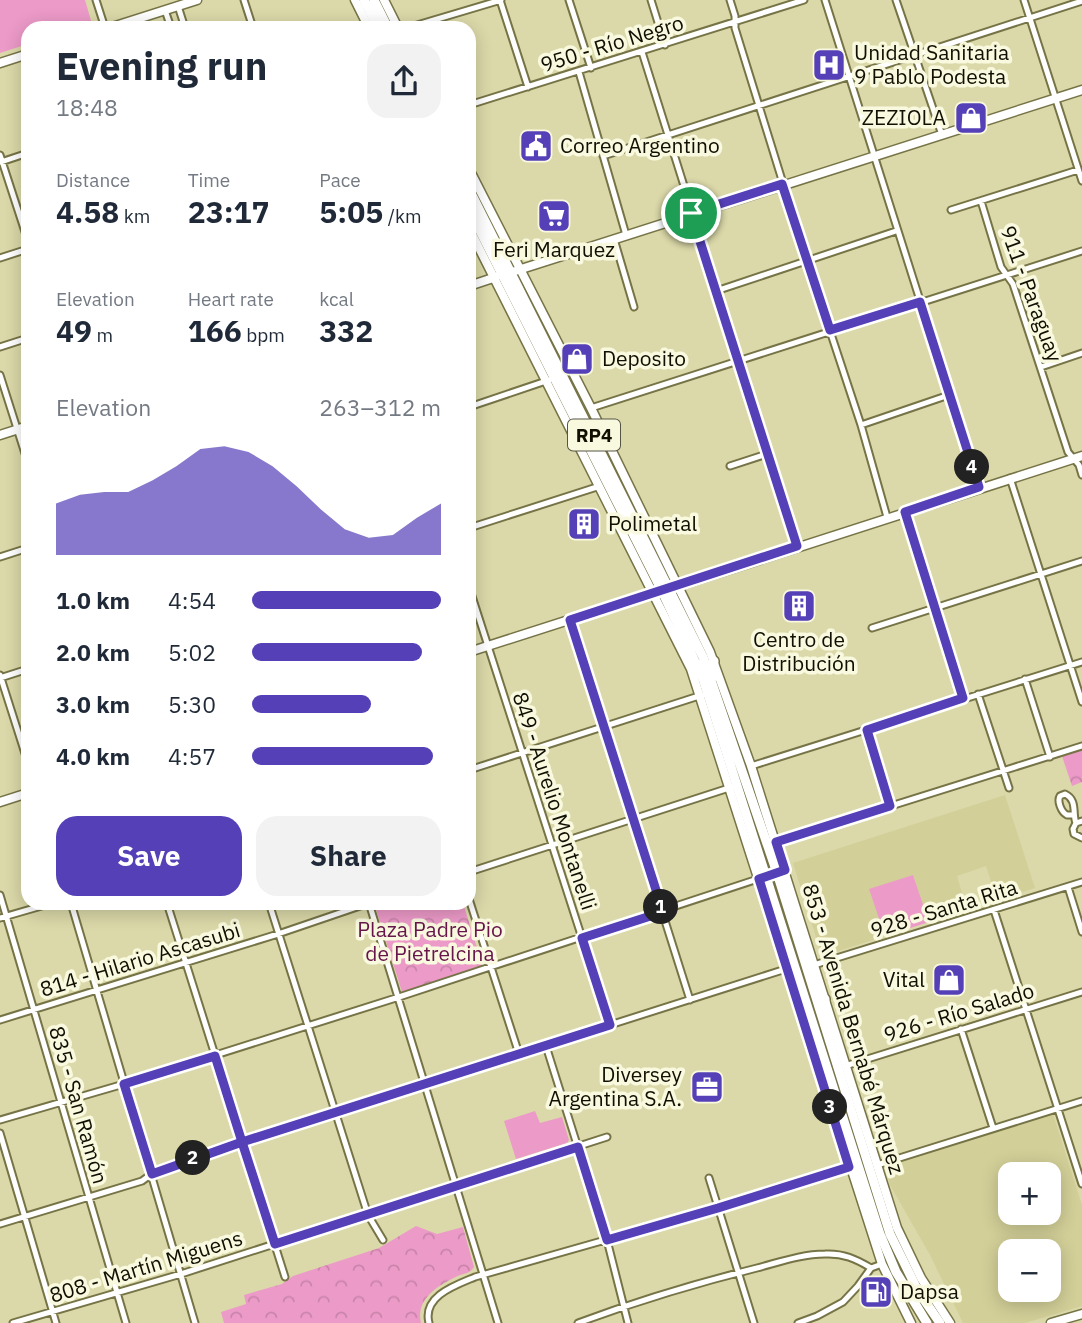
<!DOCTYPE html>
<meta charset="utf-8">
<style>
:root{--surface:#fff;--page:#f2f2f3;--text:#1f2937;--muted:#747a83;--accent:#5540b8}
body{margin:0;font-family:"IBM Plex Sans",sans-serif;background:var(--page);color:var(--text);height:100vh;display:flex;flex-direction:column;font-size:26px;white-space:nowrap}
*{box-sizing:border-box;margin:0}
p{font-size:23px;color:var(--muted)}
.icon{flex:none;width:38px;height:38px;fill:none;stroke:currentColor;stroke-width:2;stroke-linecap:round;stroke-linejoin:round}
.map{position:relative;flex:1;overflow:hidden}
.side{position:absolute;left:21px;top:21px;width:455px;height:889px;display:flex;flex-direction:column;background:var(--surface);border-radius:21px;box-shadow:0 4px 18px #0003}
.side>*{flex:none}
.tools{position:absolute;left:998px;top:1162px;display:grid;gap:14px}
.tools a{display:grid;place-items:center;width:63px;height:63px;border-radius:14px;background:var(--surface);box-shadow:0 4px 18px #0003;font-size:35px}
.pin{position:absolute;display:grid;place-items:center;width:60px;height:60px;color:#fff;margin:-30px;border:4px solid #fff;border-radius:50%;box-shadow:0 2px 7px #0007}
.km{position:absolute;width:35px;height:35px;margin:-18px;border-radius:50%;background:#222;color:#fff;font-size:19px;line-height:35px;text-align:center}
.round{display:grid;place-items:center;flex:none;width:74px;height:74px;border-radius:21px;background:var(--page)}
.summary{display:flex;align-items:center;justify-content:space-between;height:119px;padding:0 35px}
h1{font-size:38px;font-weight:700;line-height:52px}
.figures{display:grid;grid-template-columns:repeat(3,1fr);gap:10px;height:119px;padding:7px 35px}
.figures div{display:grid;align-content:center}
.figures b{font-size:30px;font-weight:700}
.figures small{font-size:19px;font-weight:400}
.figures p{font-size:19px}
.chart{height:196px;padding:14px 35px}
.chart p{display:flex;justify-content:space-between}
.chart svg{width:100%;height:126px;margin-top:7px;fill:var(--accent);opacity:.7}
.cta{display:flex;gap:14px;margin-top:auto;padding:14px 35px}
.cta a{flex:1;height:80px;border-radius:21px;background:var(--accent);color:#fff;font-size:28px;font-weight:700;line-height:80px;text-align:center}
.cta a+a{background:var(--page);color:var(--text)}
ul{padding:0 35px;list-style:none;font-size:23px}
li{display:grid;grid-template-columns:112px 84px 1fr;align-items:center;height:52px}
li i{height:18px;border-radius:9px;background:var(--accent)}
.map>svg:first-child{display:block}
</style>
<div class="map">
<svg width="1082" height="1323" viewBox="0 0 1082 1323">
<defs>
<pattern id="park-crowns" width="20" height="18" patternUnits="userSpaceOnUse" patternTransform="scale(1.75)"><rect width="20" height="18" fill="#ec9ac8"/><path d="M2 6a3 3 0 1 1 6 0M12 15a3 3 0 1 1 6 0" fill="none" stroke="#c984aa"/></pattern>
</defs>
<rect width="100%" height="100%" fill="#dbd9a9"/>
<path fill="#d2cf98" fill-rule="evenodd" d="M1005,795l30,93 -38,12 -11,-34 -29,10 10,34 -38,12 -16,-47 -43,15 15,46 -59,19 -5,-2 -28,-90z
M1050,1113l3,1 29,91v101l-57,17h-62l-33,-68 -40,-70 -4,-16 2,-5zM1010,1174h38v39h-38zM1010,1251h38v39h-38z"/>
<path fill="#ec9ac8" d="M0,0h85l7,24 -13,4h-51v16l-28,9z
M913,875l16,47 -44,14 -16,-47z
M535,1111l5,12 22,-6 7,23 -2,3 -51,16 -12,-38z"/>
<path fill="url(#park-crowns)" d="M1082,746v36l-10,4 -11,-33z
M374,903h89l20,64 -81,25z
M416,1226l21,8 26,-7 11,40c-4,6 -7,6 -14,8 -20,9 -45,23 -39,48h-197l-3,-11 25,-8 -2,-9 38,-11 11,-8 86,-28z"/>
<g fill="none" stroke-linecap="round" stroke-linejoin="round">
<defs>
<path id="street" d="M96,0l9,28
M244,0l9,28
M500,0l28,87
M569,0l22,68
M651,0l14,45
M730,0l5,16v12l72,233 54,164 26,92
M825,0l154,487
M896,0l46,135
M1024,0l58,181
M178,6l7,22
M165,10l6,18
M407,28l94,-28
M642,52l155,494
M579,72l47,163
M469,105l335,-105
M0,155l28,86
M603,156l479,-155
M1,162l27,-9
M981,201l20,66 12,17 55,168 11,13 3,10
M951,210l127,-40
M614,239l20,68
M0,258l28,-9
M716,291l180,-60
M0,347l28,-9
M1041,367l41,-14
M0,375l28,88
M469,407l80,-27
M591,408l491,-157
M861,425l88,-30
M730,466l37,-12
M1010,478l72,224
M905,512l58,186
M469,528l131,-42
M0,557l28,-9
M469,587l141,438
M570,620l120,380
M872,628l210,-67
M0,675l28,88
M0,678l28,-9
M1025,679l25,78
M978,694l31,94
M867,730l23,76
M751,766l331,-104
M469,770l233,-75
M1073,815h-6c-6,-3 -10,-14 -7,-19l5,-2c13,6 7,20 11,29
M1082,821l-6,2 -3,6 1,5 8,4
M776,842l306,-96
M469,872l263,-85
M1068,887l14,45
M0,895l126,428
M469,899l50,155
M71,903l124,420
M167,903l118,374
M269,903l99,312 15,25
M369,903l129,420
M994,910l88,274
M0,918l52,-15
M814,965l268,-83
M0,1020l278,-86 91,-31
M961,1029l32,99
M546,1046l61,194 21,83
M845,1066l237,-74
M0,1120l124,-36 275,-87 380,-125
M0,1133l56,190
M877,1165l205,-64
M709,1178l45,145
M0,1224l142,-43 15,-11 85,-28 547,-174
M13,1323l168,-49 426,-137
M429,1323c-7,-27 27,-38 46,-46l243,-69 134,-42
M578,1323c59,-22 119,-40 179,-55 23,-6 45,-14 68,-14 18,-1 31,5 46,14
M798,1323l19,-7 26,-14 15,-16 13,-18 11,-4"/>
<path id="secondary" d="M355,0l14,28
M384,0l14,28
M109,28l88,-28
M0,63l28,-9
M469,169l122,239 119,244 41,114 146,462 24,50 29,45
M469,228l222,441 191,595 29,59
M515,271l567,-181
M469,286l27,-9
M0,435l28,-9
M675,587l407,-131
M469,652l187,-60
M0,802l28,-9
M1051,1323l31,-9"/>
<path id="primary" d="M364,0l14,28
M374,0l14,28
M469,189l234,468 74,216 113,361 28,57 22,32
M469,209l193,382 41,88 177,555 16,38 31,51
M712,678l2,-17
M824,1019l1,-20"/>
</defs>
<use href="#street" stroke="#767447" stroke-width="9"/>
<use href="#secondary" stroke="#767447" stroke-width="11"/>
<use href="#primary" stroke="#767447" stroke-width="12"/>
<use href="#street" stroke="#fff" stroke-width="5"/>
<use href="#secondary" stroke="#fff" stroke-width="8"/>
<use href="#primary" stroke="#fff" stroke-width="9"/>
</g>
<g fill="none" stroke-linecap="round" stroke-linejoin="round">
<defs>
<path id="route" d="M691,213l106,333 -227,74 93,292 -81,26 28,87 -368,117 -27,-86 -91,28 28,90 90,-32 33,102 303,-97 29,93 111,-32 131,-41 -90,-288 26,-9 -9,-28 114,-36 -23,-76 96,-32 -58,-186 74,-25 -59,-185 -90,28 -48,-146 -91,29"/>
</defs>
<use href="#route" stroke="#fff" stroke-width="14"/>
<use href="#route" stroke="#5540b8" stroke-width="9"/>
</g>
<defs>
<symbol id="hospital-square" viewBox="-11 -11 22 22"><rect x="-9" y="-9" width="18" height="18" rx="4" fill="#5540b8" stroke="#f9f9e0"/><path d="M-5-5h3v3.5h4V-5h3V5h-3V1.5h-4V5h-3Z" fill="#fff"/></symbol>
<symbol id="shop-square" viewBox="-11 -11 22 22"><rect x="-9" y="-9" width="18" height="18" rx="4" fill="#5540b8" stroke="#f9f9e0"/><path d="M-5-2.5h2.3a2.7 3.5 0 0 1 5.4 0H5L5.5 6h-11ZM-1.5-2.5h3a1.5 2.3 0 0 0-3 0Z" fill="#fff"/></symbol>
<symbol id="civic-square" viewBox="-11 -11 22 22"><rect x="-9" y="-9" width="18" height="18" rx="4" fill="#5540b8" stroke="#f9f9e0"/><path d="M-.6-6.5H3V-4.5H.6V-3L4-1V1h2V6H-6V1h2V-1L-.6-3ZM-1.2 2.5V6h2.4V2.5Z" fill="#fff"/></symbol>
<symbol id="supermarket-square" viewBox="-11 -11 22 22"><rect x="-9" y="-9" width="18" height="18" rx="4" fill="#5540b8" stroke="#f9f9e0"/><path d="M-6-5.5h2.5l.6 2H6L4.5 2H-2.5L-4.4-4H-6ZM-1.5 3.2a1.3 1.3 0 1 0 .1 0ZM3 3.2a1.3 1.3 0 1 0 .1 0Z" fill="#fff"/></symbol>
<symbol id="building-square" viewBox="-11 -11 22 22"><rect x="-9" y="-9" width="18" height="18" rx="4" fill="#5540b8" stroke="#f9f9e0"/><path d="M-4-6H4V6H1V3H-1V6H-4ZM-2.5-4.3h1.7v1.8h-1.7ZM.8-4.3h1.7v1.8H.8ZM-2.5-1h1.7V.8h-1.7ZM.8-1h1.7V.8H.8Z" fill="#fff"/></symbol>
<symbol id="office-square" viewBox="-11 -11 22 22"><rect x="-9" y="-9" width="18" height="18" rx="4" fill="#5540b8" stroke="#f9f9e0"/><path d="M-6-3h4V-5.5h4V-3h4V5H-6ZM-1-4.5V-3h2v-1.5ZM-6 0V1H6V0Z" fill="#fff"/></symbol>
<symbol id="fuel-square" viewBox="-11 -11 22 22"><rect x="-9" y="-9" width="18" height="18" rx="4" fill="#5540b8" stroke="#f9f9e0"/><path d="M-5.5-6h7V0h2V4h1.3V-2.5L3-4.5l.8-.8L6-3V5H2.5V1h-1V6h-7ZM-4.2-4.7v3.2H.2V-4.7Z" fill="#fff"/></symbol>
</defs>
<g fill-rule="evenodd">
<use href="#hospital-square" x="810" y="46" width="38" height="38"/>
<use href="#shop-square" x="952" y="99" width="38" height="38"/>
<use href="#civic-square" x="517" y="127" width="38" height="38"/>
<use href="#supermarket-square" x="535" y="197" width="38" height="38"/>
<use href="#shop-square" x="558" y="340" width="38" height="38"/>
<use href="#building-square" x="565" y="505" width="38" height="38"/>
<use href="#building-square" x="780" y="587" width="38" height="38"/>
<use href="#shop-square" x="930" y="961" width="38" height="38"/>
<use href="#office-square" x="688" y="1068" width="38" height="38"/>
<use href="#fuel-square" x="857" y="1273" width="38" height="38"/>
</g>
<g text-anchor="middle" stroke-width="7" stroke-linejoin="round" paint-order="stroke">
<rect fill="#f9f9e0" stroke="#565544" stroke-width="2" x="568" y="419.5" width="52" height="31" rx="5"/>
<g font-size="19" font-weight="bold" fill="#100f01">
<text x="594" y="442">RP4</text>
</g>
<g font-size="21" fill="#100f01" stroke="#f9f9e0">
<text transform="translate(612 44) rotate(-17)" y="7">950 - Río Negro</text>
<text transform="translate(1031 294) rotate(70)" y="7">911 - Paraguay</text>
<text transform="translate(554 801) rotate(72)" y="7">849 - Aurelio Montanelli</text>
<text transform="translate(944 909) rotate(-17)" y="7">928 - Santa Rita</text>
<text transform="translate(140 960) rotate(-17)" y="7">814 - Hilario Ascasubi</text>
<text transform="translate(959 1013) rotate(-17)" y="7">926 - Río Salado</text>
<text transform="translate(853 1029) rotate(73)" y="7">853 - Avenida Bernabé Márquez</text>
<text transform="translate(78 1105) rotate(74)" y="7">835 - San Ramón</text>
<text transform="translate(146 1267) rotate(-17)" y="7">808 - Martín Miguens</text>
</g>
<g font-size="21" fill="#100f01" stroke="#f9f9e0" text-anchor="start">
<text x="854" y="60">Unidad Sanitaria<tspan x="854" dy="24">9 Pablo Podesta</tspan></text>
<text x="946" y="125" text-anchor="end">ZEZIOLA</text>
<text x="560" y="153">Correo Argentino</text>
<text x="554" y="257" text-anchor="middle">Feri Marquez</text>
<text x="602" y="366">Deposito</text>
<text x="608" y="531">Polimetal</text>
<text x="799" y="647" text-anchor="middle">Centro de<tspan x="799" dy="24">Distribución</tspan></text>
<text x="925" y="987" text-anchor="end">Vital</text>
<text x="682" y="1082" text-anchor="end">Diversey<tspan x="682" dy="24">Argentina S.A.</tspan></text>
<text x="900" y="1299">Dapsa</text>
</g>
<g font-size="21" fill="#67154b" stroke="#f9f9e0">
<text x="430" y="937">Plaza Padre Pio<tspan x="430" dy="24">de Pietrelcina</tspan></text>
</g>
</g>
</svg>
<div class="tools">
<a>+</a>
<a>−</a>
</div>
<div class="pin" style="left:691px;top:213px;background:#1e9e55"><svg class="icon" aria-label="arrive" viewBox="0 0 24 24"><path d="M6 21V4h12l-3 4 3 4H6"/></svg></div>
<b class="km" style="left:661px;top:907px">1</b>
<b class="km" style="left:193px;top:1158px">2</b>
<b class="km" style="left:830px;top:1107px">3</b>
<b class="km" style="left:972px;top:467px">4</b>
<section class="side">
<div class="summary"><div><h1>Evening run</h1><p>18:48</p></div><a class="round"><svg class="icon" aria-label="share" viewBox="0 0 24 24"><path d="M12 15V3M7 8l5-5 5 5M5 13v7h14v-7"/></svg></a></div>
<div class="figures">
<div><p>Distance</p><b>4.58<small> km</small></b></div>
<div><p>Time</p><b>23:17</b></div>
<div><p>Pace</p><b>5:05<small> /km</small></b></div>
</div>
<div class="figures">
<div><p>Elevation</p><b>49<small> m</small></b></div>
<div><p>Heart rate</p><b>166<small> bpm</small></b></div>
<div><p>kcal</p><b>332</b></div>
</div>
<div class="chart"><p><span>Elevation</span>263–312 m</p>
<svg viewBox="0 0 160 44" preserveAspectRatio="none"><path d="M0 44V26L10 23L20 22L30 22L40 18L50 13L60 7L70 6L80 8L90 13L100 20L110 28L120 35L130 38L140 37L150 31L160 26V44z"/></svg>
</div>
<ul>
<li><b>1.0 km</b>4:54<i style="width:100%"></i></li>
<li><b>2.0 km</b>5:02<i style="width:90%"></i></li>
<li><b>3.0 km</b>5:30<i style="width:63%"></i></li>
<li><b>4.0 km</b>4:57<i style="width:96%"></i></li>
</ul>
<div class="cta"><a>Save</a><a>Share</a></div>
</section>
</div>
